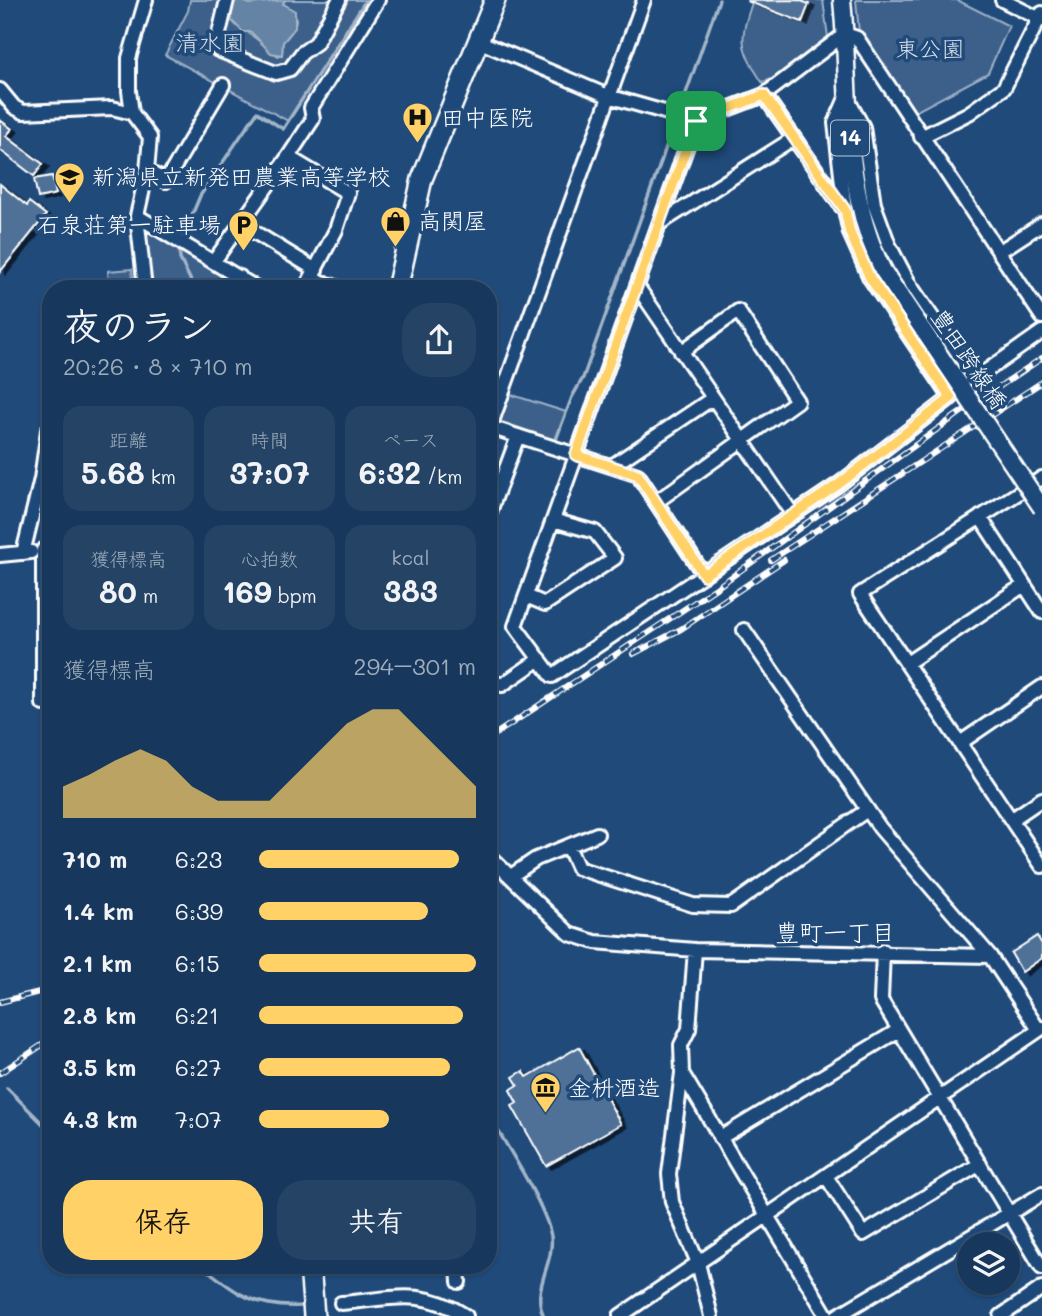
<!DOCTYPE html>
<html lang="ja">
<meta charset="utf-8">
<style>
:root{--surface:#17385c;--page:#244365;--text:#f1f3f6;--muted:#9eacbb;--line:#365272;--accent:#ffd166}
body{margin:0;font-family:Mali,"Klee One",sans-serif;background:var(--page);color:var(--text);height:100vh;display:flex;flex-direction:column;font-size:26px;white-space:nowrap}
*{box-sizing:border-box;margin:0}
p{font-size:23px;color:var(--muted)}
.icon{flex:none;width:38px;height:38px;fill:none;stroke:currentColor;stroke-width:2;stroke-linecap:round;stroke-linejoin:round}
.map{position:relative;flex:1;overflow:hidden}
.panel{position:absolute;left:42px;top:280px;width:455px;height:994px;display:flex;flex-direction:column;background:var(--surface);border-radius:28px;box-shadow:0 2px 5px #0004,0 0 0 2px var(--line)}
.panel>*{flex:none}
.tools{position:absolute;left:957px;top:1232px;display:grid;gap:14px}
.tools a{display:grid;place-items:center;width:63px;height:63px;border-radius:50%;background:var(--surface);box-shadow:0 2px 5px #0004,0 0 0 2px var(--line);font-size:35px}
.pin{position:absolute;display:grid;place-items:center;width:60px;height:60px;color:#fff;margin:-30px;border-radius:14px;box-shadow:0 4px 10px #0006}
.round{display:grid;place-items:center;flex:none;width:74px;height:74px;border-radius:28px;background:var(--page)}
.overview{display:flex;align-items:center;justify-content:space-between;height:119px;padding:0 21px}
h1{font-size:38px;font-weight:800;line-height:52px}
.figures{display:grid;grid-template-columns:repeat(3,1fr);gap:10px;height:119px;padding:7px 21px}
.figures div{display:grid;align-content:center;border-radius:18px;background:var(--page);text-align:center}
.figures b{font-size:30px;font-weight:800}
.figures small{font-size:19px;font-weight:400}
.figures p{font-size:19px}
.chart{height:196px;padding:14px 21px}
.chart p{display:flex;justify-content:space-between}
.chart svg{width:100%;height:126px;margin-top:7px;fill:var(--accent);opacity:.7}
.button{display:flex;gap:14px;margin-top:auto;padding:14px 21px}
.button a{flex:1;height:80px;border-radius:28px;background:var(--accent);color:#111;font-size:28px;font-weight:800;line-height:80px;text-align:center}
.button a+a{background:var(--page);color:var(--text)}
ul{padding:0 21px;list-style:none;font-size:23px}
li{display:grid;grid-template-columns:112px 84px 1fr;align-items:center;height:52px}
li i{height:18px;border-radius:9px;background:var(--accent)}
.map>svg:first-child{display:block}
</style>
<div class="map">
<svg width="1042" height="1316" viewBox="0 0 1042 1316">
<defs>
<filter id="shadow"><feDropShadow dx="5.5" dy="3" stdDeviation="0" flood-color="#0009"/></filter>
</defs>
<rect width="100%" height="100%" fill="#1f4a7a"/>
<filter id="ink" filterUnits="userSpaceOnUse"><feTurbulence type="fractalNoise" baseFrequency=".0143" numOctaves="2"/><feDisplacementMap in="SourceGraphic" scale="14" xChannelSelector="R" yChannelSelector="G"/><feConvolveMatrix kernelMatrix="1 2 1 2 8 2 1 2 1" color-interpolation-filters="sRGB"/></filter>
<g filter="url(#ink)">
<path fill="#3c618b" stroke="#9eb0c5" stroke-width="2" d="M190,0h49l-7,1 -1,18 47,37 4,-1 1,-13c13,-13 21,-28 0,-38l2,-4h81l-78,121 -123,-66 23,-44z
M753,0h70l5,37 -55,42 -11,3c-23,-36 -23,-42 -9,-82z
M856,0h101l52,26 -21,47 -73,39 -56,-79z
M139,219l114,70h-107z
M132,269l2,20h-25l-1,-18z
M506,393l60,19 -11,33 -59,-21z"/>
<path fill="#6583a4" stroke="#a3b5c8" stroke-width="2" d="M240,0l10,4 35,-4 -2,4 12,7v17l-12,14 -1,13 -11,-2 -20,-21h-8l-17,-17 6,-14z"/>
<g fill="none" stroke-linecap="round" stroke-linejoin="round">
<path stroke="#a3b5c8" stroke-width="3.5" d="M679,113l40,-113
M182,239l18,-43 57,-84 26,17 83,-129
M179,246l1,13 15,30
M497,421l58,21 17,-45 11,-19 93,-258
M7,1088l44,44
M488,1114c17,29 57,90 63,122 4,27 -21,54 -7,80
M202,1265c33,29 54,43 99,41"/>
</g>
<path fill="#507197" stroke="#fff" stroke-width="2" filter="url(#shadow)" d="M798,0l11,4 -7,18 -55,-21z
M0,120l12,9 -6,7 37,28 -9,12 -34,-26z
M52,176l4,18 -18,4 -4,-19z
M0,184l27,22 2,-4 17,13 -46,57z
M1037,936l5,8v14l-20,14 -11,-19z
M579,1047l42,77 -75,42 -34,-60 5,-3 -7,-13 8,-5 -5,-8 10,-6 4,6z"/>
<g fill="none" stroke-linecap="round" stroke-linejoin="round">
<defs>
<path id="minor" d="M227,0l-11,46 2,4 58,23 14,-4 12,-16 14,-10 23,-43
M644,0l-154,427 148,48 66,100
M1002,0l40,20
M478,41l130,55 88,25
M0,90l14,17 9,5 89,-4 20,5
M764,95l78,112
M846,98l-11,25 10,87 5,23 20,45 81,120
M848,100l15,27 11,77 15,41 21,40 65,94
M921,137l48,-24 35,-25 38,-75
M147,171l19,10 57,-96
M137,216l121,73
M241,224l75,46
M659,224l135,-86
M1000,251l42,-27
M214,261l74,-104
M311,278l30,11
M637,286l156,229
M145,289l-8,-73 10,-45 3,-34 -18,-24 -3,-22v-33l17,-58
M231,289l9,-12
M305,289l31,-59 12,-37 -60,-36 25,-38 -2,-11 67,-108
M1042,317l-185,-279 -12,-4 -81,61 -68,26 -181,505 37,50 287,-192 136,-105 67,-47
M612,466l101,-68
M1042,478l-182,116 182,272
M656,502l141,-101 -59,-90 -57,41
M488,517l30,-81
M980,517l62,95
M43,550v154
M23,553l18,-74 7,-49
M0,555l31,-3
M526,596l19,8 70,-46 -20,-26 -42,-12
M744,630l136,198 110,128
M907,663l117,-78
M488,680l14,5 38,-26
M960,743l82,-56
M1011,820l31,-21
M568,846l10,22 115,37 38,1 136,-96
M488,855l82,79 25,8 100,8 295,6 49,74
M511,876l25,-17 61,-25
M695,950l-6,79 -8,16 1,28 -13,101 3,28 26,61 13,53
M883,951l-2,49 161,268
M682,1073l145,243
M720,1138l179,-108
M826,1176l37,58 117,-70
M458,1265l1,17
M341,1303c50,-4 80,-16 125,13
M620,1316l422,-288
M837,1316l205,-122
M1001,1316l41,-28"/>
<path id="major" d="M842,0c9,92 -1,186 41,271"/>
<path id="highway" d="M397,289l25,-110 73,-179
M310,1265l4,51"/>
</defs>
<use href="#minor" stroke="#fff" stroke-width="18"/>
<use href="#major" stroke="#fff" stroke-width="21"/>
<use href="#highway" stroke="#fff" stroke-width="24"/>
<use href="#minor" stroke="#1f4a7a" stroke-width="12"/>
<use href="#major" stroke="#1f4a7a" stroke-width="16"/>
<use href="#highway" stroke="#1f4a7a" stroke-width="19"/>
<defs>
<path id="rail" d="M771,560l271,-178
M633,654l48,-25 103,-69
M488,739l228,-151 244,-175 82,-55
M0,1002l51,-13
M0,1073l51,-34"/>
</defs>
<use href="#rail" stroke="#fff" stroke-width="6"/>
<use href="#rail" stroke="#1f4a7a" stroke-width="3.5" stroke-dasharray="10" stroke-linecap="butt"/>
<defs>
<path id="major-bridge" d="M883,271l159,237"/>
</defs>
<use href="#major-bridge" stroke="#fff" stroke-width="21" stroke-linecap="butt"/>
<use href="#major-bridge" stroke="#1f4a7a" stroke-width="16"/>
</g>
</g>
<g fill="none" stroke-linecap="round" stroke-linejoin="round" filter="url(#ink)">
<defs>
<path id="route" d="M764,95l81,115 5,23 20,45 81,120 -112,86 -135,91 -66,-100 -62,-20 120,-334z"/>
</defs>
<use href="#route" stroke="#fff" stroke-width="14"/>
<use href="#route" stroke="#ffd166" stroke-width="9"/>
</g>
<defs>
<symbol id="hospital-pin" viewBox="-11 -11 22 30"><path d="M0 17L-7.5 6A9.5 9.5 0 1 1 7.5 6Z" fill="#ffd166" stroke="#1f4a7a"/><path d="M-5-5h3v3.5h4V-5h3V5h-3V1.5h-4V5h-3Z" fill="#111"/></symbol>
<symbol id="school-pin" viewBox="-11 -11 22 30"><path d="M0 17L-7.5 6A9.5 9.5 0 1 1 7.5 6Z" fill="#ffd166" stroke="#1f4a7a"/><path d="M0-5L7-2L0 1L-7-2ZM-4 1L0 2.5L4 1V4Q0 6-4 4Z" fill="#111"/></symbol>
<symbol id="shop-pin" viewBox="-11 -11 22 30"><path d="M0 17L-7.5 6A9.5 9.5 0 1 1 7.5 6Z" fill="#ffd166" stroke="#1f4a7a"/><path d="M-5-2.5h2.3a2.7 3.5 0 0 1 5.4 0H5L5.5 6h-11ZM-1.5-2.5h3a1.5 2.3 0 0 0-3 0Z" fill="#111"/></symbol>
<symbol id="parking-pin" viewBox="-11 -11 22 30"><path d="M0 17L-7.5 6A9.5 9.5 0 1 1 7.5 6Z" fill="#ffd166" stroke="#1f4a7a"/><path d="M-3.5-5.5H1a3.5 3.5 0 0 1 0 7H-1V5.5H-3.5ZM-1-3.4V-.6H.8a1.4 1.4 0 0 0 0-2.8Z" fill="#111"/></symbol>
<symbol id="museum-pin" viewBox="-11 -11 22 30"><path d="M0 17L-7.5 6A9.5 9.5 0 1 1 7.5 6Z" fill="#ffd166" stroke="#1f4a7a"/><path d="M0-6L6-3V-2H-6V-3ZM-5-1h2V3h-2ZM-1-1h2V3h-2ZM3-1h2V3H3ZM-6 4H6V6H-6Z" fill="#111"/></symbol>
</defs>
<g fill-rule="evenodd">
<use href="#hospital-pin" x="400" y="100" width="35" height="47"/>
<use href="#school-pin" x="52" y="160" width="35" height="47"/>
<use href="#shop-pin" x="378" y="204" width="35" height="47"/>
<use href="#parking-pin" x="226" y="208" width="35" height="47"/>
<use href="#museum-pin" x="528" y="1070" width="35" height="47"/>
</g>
<g text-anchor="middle" stroke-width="7" stroke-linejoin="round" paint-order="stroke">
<rect fill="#1f4a7a" stroke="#bcc9d7" stroke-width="2" x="831" y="120.5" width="38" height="35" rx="5"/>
<g font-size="21" font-weight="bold" fill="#fff">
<text x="850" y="145">14</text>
</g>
<g font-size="23" fill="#d8dfe8" stroke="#1f4a7a">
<text x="210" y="51">清水園</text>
<text x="930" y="57">東公園</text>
</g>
<g font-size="23" fill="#fff" stroke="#1f4a7a" text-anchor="start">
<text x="441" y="126">田中医院</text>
<text x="92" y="185">新潟県立新発田農業高等学校</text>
<text x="418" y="229">高関屋</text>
<text x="221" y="233" text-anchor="end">石泉荘第一駐車場</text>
<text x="568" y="1096">金枡酒造</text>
</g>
<g font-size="23" fill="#fff" stroke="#1f4a7a">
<text transform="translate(969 359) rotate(56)" y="8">豊田跨線橋</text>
</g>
<g font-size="24" fill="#fff" stroke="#1f4a7a">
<text x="835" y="941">豊町一丁目</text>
</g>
</g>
</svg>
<div class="tools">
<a><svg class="icon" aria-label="layers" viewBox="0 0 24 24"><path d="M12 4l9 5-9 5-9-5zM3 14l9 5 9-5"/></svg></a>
</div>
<div class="pin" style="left:696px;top:121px;background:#1e9e55"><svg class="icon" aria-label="arrive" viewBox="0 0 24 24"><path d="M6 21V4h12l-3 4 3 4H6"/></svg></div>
<section class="panel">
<div class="overview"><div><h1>夜のラン</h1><p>20:26 · 8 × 710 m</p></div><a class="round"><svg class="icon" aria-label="share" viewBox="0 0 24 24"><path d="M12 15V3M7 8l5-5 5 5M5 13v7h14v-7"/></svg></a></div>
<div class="figures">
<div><p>距離</p><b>5.68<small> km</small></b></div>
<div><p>時間</p><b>37:07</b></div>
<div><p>ペース</p><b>6:32<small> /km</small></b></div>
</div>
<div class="figures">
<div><p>獲得標高</p><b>80<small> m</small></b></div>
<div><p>心拍数</p><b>169<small> bpm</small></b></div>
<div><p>kcal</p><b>383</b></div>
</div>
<div class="chart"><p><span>獲得標高</span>294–301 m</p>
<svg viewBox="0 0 160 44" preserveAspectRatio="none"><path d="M0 44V33L10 29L20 24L30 20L40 24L50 33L60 38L70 38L80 38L90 29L100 20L110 11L120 6L130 6L140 15L150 24L160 33V44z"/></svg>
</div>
<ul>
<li><b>710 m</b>6:23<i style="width:92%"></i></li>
<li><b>1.4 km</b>6:39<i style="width:78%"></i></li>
<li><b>2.1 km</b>6:15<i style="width:100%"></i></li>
<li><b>2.8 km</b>6:21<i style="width:94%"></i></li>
<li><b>3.5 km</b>6:27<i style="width:88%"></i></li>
<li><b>4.3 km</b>7:07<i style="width:60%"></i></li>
</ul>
<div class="button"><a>保存</a><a>共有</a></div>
</section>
</div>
